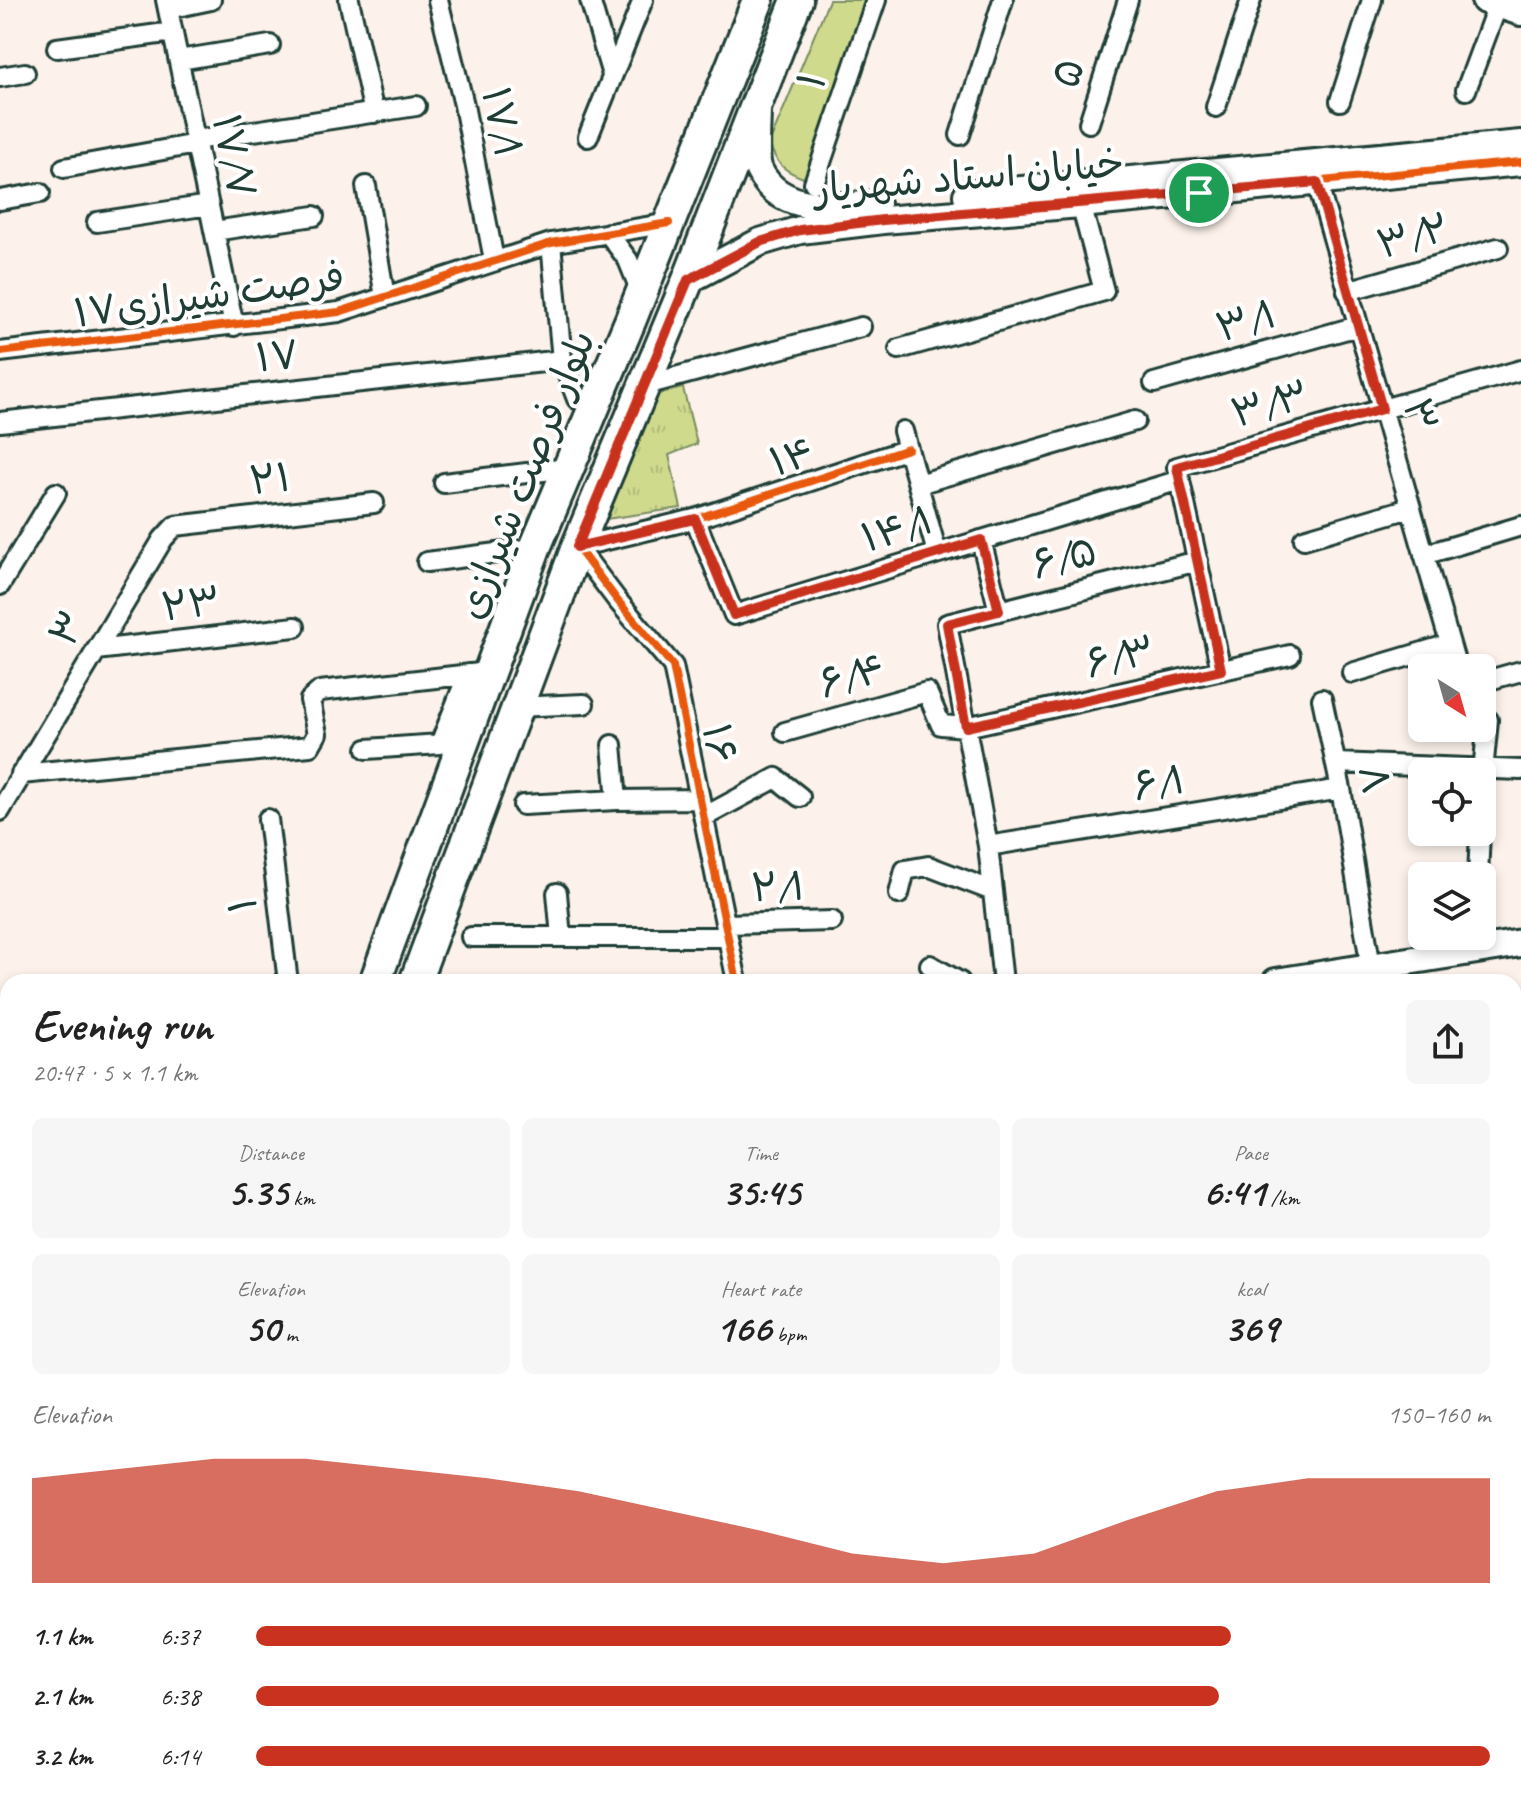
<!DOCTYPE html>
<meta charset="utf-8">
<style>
:root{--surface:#fff;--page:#f6f6f6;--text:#222;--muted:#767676;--accent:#c8321e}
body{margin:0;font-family:Caveat,"Playpen Sans Arabic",sans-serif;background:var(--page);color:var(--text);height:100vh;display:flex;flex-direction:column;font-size:30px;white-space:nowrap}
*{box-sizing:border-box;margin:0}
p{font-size:26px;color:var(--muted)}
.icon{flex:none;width:44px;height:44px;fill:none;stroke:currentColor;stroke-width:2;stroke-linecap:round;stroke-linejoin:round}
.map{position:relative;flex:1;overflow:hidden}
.side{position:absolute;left:0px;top:974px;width:1522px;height:830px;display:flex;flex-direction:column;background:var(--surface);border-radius:24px 24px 0 0;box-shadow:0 4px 12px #0003}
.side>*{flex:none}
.needle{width:52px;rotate:143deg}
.fabs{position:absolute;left:1408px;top:654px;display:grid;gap:16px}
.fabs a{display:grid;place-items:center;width:88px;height:88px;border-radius:12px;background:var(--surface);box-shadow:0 4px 12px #0003;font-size:40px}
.pin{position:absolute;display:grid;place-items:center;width:68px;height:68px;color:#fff;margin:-34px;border:4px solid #fff;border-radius:50%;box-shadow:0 2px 8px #0007}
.round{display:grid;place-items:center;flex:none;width:84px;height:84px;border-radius:12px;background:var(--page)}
.head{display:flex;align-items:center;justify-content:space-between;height:136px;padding:0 32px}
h1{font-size:44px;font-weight:700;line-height:60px}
.stats{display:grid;grid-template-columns:repeat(3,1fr);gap:12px;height:136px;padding:8px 32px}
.stats div{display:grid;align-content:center;border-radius:12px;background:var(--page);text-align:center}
.stats b{font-size:40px;font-weight:700}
.stats small{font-size:22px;font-weight:400}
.stats p{font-size:22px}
.chart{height:224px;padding:16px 32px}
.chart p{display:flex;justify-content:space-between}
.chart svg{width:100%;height:144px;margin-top:8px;fill:var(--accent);opacity:.7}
ul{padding:0 32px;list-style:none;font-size:26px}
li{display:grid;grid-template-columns:128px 96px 1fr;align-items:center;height:60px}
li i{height:20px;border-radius:10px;background:var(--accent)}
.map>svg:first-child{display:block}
</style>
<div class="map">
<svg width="1521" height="1803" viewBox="0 0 1521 1803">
<defs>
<pattern id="grass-tufts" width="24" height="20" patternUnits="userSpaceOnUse" patternTransform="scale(2)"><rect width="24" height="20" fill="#cfda8d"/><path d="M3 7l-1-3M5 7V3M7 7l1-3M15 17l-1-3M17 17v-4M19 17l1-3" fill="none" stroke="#b1bc7a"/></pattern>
</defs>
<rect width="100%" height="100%" fill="#fcf2eb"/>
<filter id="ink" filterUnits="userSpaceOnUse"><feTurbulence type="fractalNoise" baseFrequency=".0125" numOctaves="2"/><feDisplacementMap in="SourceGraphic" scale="16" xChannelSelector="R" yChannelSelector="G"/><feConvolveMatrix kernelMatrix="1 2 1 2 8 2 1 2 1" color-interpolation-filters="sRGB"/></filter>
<g filter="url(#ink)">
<path fill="url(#grass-tufts)" stroke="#778c60" stroke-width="2" d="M683,388l14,56 -28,11 12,53 -75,11 48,-124z
M1521,1662v55l-7,1v-55z
M461,1796h64l-39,7h-30z
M850,1796h230v7h-228z"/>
<path fill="#cfda8d" stroke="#778c60" stroke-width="2" d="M829,0h38l-61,179c-22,-8 -28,-13 -37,-35z"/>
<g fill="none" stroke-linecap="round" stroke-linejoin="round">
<defs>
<path id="street" d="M166,0l68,326
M349,0l25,113
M438,0l26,105 30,155
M590,0l22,75
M168,9l43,-9
M57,48l116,-16
M179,60l91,-15
M0,77l25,-4
M1466,90l32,-86
M1340,101l32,-101
M1216,107l35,-107
M1089,123l39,-123
M960,135l43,-135
M588,137l55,-137
M195,140l221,-34
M64,168l132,-24
M1317,182l140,486
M814,183l62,-183
M366,186l19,111
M0,200l40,-7
M97,222l112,-17
M214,231l100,-15
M608,233l20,27 13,32
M551,243l11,117 15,39
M1347,291l151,-43
M899,349l205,-58 -23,-87
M0,352l339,-40 212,-69 118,-20
M1154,383l204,-57
M642,386l219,-59
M0,422l562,-62
M903,431l34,122
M444,483l124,-15
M918,484l217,-63
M695,519l39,96 446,-135
M1304,539l106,-31
M981,540l18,71
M1424,555l97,-29
M427,562l108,-14
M0,585l56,-92
M96,650l199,-23
M1221,670l-44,-203 344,-97
M1352,673l98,-29
M1482,682l39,-11
M1322,699l19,90 30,178
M515,707l69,-3
M1482,717l6,3 -6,62
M785,732l142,-40 14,33 25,2 324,-72
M612,745l5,55
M367,749l73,-5 28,-70
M1336,763l185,7
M21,774l289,-28 7,-12 -7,-34 10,-9 169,-19
M523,805l94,-5 83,-1
M0,811l163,-272 12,-13 199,-23
M704,817l72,-39 24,19
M268,819l20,163
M988,846l353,-57
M1478,876l2,-44
M557,893l4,44
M899,894l6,-24 23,-4 65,25
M726,924l106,-3
M471,937h257
M930,965l30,17
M737,982l-64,-316 -56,-66 -40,-53 118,-28 213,-70
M1003,982l-15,-136 -41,-222 251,-63
M1514,1051l7,-1
M1514,1184h7
M0,1215h8
M1514,1302l7,-1
M1514,1329l7,41
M0,1359h8
M1514,1426l7,-1
M0,1495l8,-1
M0,1627l8,-1
M0,1735l8,-1
M839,1796l2,7
M1144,1796l1,7
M1257,1796l1,7
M1368,1796l1,7
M1486,1796l1,7
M762,1800l1,3
M1087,1803v-7"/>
<path id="secondary" d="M1485,0l36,12
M757,108c0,15 -3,51 2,62 20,43 78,38 117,34
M967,195l554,-51
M688,280l72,-38 40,-12 83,-10 198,-16 440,-42
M1276,982l245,-39
M0,1044h8"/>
<path id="primary" d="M375,982l160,-434 96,-229 127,-319
M415,982l162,-435 111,-267 109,-280
M1514,1604l7,-1
M1514,1651l7,-1
M0,1771l8,-1
M309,1796l13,7
M125,1803l56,-7
M446,1803l4,-7"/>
</defs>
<use href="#street" stroke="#1f3d34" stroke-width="24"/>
<use href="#secondary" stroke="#1f3d34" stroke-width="32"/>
<use href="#primary" stroke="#1f3d34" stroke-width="36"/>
<use href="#street" stroke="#fff" stroke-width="18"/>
<use href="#secondary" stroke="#fff" stroke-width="26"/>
<use href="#primary" stroke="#fff" stroke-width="30"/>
<defs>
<path id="cycleway" d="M688,280l72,-38 40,-12 83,-10 198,-16 440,-42
M0,352l339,-40 212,-69 118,-20
M737,982l-64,-316 -56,-66 -40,-53 118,-28 213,-70"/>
</defs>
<use href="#cycleway" stroke="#fff" stroke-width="13"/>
<use href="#cycleway" stroke="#e8590c" stroke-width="8"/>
</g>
</g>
<g fill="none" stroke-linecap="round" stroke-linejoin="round" filter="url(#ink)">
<defs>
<path id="route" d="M1317,182l65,227 -205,58 44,203 -255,57 -19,-103 52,-13 -18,-71 -247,75 -39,-96 -118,28 111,-267 72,-38 40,-12 83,-10z"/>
</defs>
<use href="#route" stroke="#fff" stroke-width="16"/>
<use href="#route" stroke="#c8321e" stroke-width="10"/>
</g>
<g text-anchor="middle" stroke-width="8" stroke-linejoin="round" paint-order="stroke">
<g font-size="40" fill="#1f3d34" stroke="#fff">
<text transform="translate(1067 73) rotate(-72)" y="14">۵</text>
<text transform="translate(811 80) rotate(-71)" y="14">۱</text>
<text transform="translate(503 122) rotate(78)" y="14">۱۷/۱</text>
<text transform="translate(235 156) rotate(78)" y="14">۱۷/۷</text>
<text transform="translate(969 175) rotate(-5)" y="14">خیابان استاد شهریار</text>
<text transform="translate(1413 235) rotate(-16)" y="14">۳/۲</text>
<text transform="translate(209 294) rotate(-8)" y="14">۱۷فرصت شیرازی</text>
<text transform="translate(1246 320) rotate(-16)" y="14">۳/۱</text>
<text transform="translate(277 355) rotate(-6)" y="14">۱۷</text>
<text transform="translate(1270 403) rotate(-16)" y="14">۳/۳</text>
<text transform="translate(1421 415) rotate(74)" y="14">۳</text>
<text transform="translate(792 456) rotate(-18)" y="14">۱۴</text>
<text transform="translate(525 474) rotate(-68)" y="14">بلوار فرصت شیرازی</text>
<text transform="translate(270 478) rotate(-6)" y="14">۲۱</text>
<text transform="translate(897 528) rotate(-17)" y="14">۱۴/۱</text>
<text transform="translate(1064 557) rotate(-14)" y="14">۶/۵</text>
<text transform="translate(191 603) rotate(-7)" y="14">۲۳</text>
<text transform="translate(67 628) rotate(-59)" y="14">۳</text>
<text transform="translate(1120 656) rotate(-13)" y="14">۶/۳</text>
<text transform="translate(852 675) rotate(-16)" y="14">۶/۴</text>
<text transform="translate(720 743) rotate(79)" y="14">۱۶</text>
<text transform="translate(1375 779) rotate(79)" y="14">۸</text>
<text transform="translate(1159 782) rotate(-9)" y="14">۶/۱</text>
<text transform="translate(778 886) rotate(-2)" y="14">۲/۱</text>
<text transform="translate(242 905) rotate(-97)" y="14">۱</text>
</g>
</g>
</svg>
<div class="fabs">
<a><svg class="needle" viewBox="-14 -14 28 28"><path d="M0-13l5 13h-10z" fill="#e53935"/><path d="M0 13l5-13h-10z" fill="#767676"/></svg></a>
<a><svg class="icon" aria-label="locate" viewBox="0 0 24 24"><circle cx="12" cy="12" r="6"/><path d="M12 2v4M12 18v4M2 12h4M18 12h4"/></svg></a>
<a><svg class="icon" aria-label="layers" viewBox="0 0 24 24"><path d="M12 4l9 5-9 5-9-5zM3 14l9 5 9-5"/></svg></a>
</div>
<div class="pin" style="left:1199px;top:193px;background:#1e9e55"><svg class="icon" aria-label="arrive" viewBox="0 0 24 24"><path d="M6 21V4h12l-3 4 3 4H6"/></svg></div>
<section class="side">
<div class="head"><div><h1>Evening run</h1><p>20:47 · 5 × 1.1 km</p></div><a class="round"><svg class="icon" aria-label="share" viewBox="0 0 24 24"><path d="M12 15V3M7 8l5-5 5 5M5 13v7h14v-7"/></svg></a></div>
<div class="stats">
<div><p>Distance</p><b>5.35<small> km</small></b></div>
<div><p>Time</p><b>35:45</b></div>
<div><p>Pace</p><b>6:41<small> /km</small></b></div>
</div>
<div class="stats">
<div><p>Elevation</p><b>50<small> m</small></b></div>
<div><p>Heart rate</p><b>166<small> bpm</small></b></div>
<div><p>kcal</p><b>369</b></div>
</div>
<div class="chart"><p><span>Elevation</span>150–160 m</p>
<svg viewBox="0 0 160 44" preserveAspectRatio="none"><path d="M0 44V12L10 9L20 6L30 6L40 9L50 12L60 16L70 22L80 28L90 35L100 38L110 35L120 25L130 16L140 12L150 12L160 12V44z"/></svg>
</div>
<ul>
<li><b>1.1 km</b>6:37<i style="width:79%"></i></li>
<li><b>2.1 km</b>6:38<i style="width:78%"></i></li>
<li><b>3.2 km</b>6:14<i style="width:100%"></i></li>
</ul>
</section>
</div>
